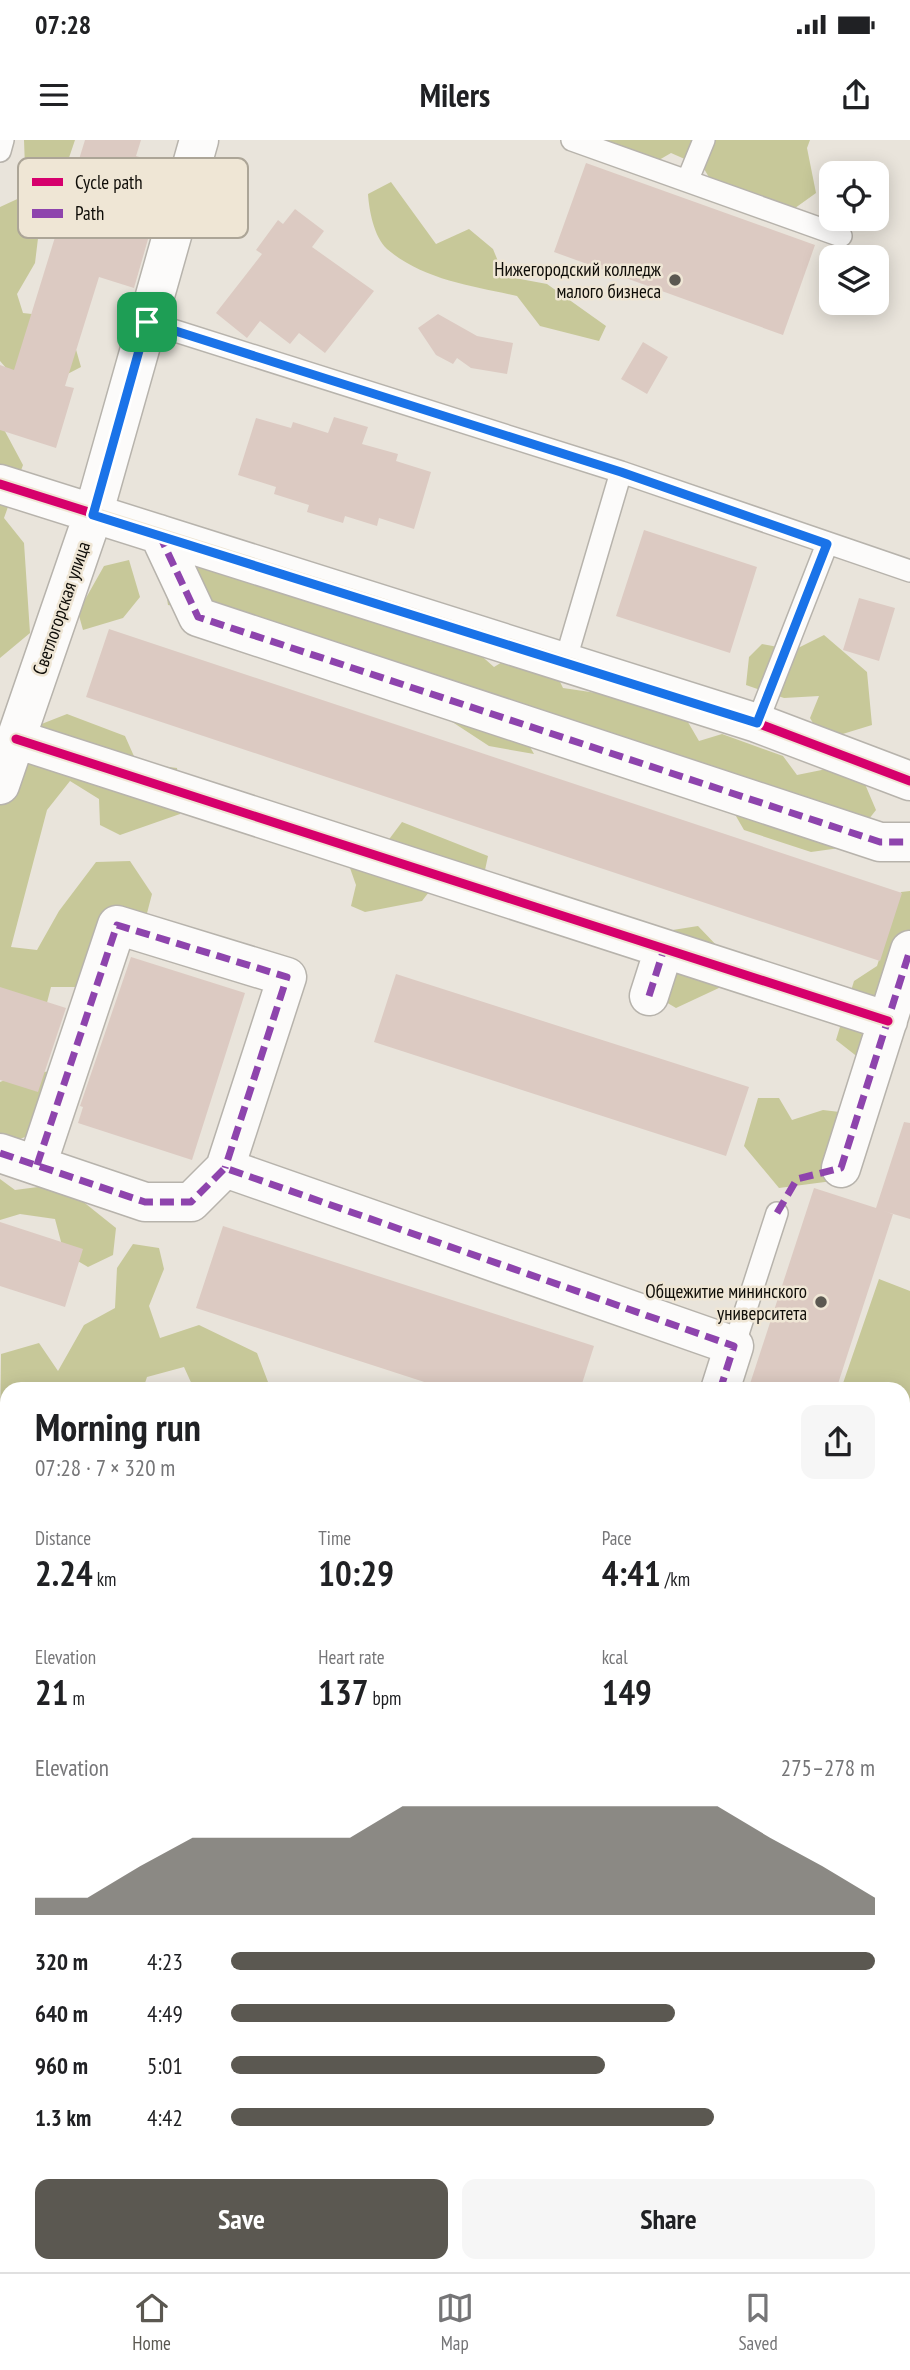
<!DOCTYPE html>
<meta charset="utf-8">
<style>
:root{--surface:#fff;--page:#f6f6f6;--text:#202124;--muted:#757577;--line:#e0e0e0;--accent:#5b5851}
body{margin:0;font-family:"PT Sans Narrow",sans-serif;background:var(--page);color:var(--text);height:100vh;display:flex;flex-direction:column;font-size:26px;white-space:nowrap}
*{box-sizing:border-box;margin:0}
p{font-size:23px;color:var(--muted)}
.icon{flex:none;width:38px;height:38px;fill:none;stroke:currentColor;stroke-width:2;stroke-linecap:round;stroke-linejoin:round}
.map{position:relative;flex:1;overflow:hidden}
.sheet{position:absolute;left:0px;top:1242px;width:910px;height:891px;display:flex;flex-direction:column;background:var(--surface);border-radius:21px 21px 0 0;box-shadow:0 4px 18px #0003}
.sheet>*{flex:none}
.fabs{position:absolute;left:819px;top:21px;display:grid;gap:14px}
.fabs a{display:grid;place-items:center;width:70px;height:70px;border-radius:14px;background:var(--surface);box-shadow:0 4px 18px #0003;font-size:35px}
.pin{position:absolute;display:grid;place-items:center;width:60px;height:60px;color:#fff;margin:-30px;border-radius:14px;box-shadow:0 4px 10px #0006}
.round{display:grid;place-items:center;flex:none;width:74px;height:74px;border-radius:14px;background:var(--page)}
.headline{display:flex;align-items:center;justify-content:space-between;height:119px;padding:0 35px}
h1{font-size:38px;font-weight:600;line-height:52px}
.stats{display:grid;grid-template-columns:repeat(3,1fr);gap:10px;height:119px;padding:7px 35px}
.stats div{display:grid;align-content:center}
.stats b{font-size:35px;font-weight:600}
.stats small{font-size:19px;font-weight:400}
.stats p{font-size:19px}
.chart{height:196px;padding:14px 35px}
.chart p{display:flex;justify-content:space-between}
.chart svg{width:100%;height:126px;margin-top:7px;fill:var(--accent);opacity:.7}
.cta{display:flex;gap:14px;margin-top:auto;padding:14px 35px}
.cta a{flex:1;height:80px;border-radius:14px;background:var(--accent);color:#fff;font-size:28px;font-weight:600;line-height:80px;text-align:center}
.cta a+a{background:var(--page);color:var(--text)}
ul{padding:0 35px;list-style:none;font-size:23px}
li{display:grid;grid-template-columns:112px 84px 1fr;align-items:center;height:52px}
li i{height:18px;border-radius:9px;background:var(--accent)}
.status{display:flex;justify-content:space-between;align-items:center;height:49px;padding:0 35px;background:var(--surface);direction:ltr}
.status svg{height:19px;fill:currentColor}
header{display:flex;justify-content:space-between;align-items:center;height:91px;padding:0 35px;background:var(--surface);font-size:32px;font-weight:600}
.tabs{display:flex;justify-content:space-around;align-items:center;height:98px;border-top:2px solid var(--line);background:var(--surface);font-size:19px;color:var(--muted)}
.tabs a{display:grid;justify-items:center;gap:4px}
.tabs .on{color:var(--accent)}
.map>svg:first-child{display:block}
</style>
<div class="status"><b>07:28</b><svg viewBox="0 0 49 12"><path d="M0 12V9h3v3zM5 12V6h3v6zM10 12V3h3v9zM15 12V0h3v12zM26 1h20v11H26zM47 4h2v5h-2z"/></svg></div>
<header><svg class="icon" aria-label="menu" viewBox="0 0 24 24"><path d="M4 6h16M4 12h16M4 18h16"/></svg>Milers<svg class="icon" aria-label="share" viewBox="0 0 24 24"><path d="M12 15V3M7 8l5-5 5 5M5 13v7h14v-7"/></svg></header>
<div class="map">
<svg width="910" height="2132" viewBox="0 0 910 2132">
<rect width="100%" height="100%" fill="#e9e4db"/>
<path fill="#c7c899" d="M24,0h51l-20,59 -15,23 -5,41 -18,31 6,19 44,5 14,49 -52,27 -29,-33v-154l26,-12z
M578,0h232l-3,8 9,45 -39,28 -56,-23 -18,-31 -32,-14 -36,21 -55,-24z
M391,42l45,62 33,-15 24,20 11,27 43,8 59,42 -7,15 -59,-15 -23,-30c-44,-10 -94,-16 -130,-47 -13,-12 -18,-39 -19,-55z
M0,282l23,43 -19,53 20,25 6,90 -30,25z
M192,396l174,52 65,54 29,-5 34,30 23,-14 31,4 15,31 115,17 21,36 23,-7 61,22 14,19 59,-12 20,47 -29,37 -36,5 -67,-22 -22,-38 -125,-34 -11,-34 -45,-9 -21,14 14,25 -45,-8 -55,-36 -189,-94 -77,-11 -6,-39z
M129,420l11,37 -17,21 -40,12 -5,-18 26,-46z
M824,495l43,37 5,53 -49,15 -13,-22 9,-22 -35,2 -38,-13 3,-28 13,-13 32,6z
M67,574l58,22 12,27 40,5 3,46 -60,21 -20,-10 -1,-26 -29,-18 -23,29 -36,137 26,3 22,-39 37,-49 34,-1 22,33 -12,46 -60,47h-29l-11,43 -40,19v-247l11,-66z
M402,682l86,34 -3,14h-39l-24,31 -57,11 -14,-6 5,-21 -11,-31 39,-8z
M910,751v113l-70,176 -61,8 -35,-42 14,-48h21l13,22 31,-10 25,3 11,-55 -23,-18 18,-59 23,-15 24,-74z
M698,786l23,24v37l-45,21 -32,-19 16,-57z
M62,931l-20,60 -42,15v-64l22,-9z
M0,1039l15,11 46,-6 55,44 -3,27 -25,12 -24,-14 -9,-34 -35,-5 -20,6z
M133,1104l26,4 5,21 -15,37 11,32 39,-13 58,28 11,29 14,7h-88l-10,-22 -37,10 -4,12 -136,1v52l-7,-1 1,-87 38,-11 19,28 26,-46 31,-17 2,-40z
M879,1139l31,12v267l-2,8 -5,2v-178l-62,-1z
M0,1382l7,6v180l-7,-2z
M910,1882v131l-7,5v-113z
M0,2015l7,10v101h21l-4,6h-24z
M362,2126h306l-1,6h-309z"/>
<path fill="#dccac2" d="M85,0h56l-5,16 33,10 -35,122 -35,-11 -34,109 9,2 -18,60 -56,-18v-65l14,5z
M586,23l229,82 -32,90 -229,-83z
M295,69l29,22 -12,16 62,44 -49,62 -26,-20 -9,11 -30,-23 -13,17 -31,-25 46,-59 -6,-4 22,-30 5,4z
M438,174l39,22 36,7 -6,31 -36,-6 -14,-10 -4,6 -17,-9 -18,-27z
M643,202l25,15 -21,37 -26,-15z
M334,277l34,10 -6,17 36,10 -2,7 35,11 -17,57 -35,-11 -2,8 -32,-10 -2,7 -36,-11 2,-7 -35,-11 2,-7 -38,-12 18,-57 35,10 2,-6 35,11z
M644,390l113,37 -27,86 -114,-37z
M859,458l36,10 -16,53 -36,-11z
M109,489l793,264 -22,68 -794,-264z
M131,817l114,36 -53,167 -114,-37 5,-16 -3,-1z
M396,834l353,113 -23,69 -352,-114z
M0,847l66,21 -28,84 -38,-12z
M904,982l6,1v96l-30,-9 13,4 -57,176h-88l66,-202 62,20z
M0,1082l83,27 -18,58 -65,-21z
M223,1086l371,120 -14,44h-131l-253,-82z"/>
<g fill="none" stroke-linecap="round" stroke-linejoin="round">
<defs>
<path id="lane" d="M572,0l269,96
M0,11l3,-11
M688,39l16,-39
M147,182l474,150 289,99
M565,522l56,-190
M757,583l70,-179
M734,1206l43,-133"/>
<path id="street" d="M0,344l757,239 153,58
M159,394l39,83 682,225h30
M16,599l872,282
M0,645l93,-270 106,-375
M649,856l15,-47
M0,1013l145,49h46l34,-34 509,178 -14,44
M37,1025l80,-240 170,52 -62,191
M841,1028l69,-218
M0,1438h7
M0,1705l7,3
M558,2126l17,6
M472,2132l2,-6"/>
<path id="secondary" d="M903,1543l7,-21
M903,1696l7,-21
M712,2132l2,-6
M759,2132l2,-6"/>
</defs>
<use href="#lane" stroke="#b7b3ac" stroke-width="24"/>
<use href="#street" stroke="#b7b3ac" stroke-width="41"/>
<use href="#secondary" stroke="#b7b3ac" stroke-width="41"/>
<use href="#lane" stroke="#fcfbfa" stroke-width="21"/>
<use href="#street" stroke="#fcfbfa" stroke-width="38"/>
<use href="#secondary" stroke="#fcfbfa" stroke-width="38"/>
<path stroke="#8e44ad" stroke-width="7" stroke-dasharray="14 7" stroke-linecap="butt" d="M159,394l39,83 682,225h30
M649,856l15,-47
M0,1013l145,49h46l34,-34 509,178 -14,44
M37,1025l80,-240 170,52 -62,191
M777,1073l20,-34 44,-11 69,-218
M0,1438h7
M0,1705l7,3
M558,2126l17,6
M472,2132l2,-6"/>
<defs>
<path id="cycleway" d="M0,344l757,239 153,58
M16,599l872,282"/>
</defs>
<use href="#cycleway" stroke="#efe6d5" stroke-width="13"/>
<use href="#cycleway" stroke="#d6006c" stroke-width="9"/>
</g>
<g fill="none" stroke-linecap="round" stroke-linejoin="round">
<defs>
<path id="route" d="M147,182l474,150 206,72 -70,179 -664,-208z"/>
</defs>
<use href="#route" stroke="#fff" stroke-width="14"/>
<use href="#route" stroke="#1a73e8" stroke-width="9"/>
</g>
<g fill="#5b5851" stroke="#efe6d5" stroke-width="2.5">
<circle cx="675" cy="140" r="7"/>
<circle cx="821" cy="1162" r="7"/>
</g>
<g text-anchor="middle" stroke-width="5" stroke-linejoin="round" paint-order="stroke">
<g font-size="19" fill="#0e0c07" stroke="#efe6d5" text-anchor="end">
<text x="661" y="136">Нижегородский колледж<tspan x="661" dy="22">малого бизнеса</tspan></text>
<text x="807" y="1158">Общежитие мининского<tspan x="807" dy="22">университета</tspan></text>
</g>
<g font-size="19" fill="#0e0c07" stroke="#efe6d5">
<text transform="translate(61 468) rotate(-71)" y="7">Светлогорская улица</text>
</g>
</g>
<rect x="18" y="18" width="230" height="80" rx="10" fill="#efe6d5" stroke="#aca597" stroke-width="2"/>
<rect x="32" y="38" width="31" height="8" fill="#d6006c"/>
<rect x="32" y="69" width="31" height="9" fill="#8e44ad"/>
<g font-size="19" fill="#0e0c07">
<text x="75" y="49">Cycle path</text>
<text x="75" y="80">Path</text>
</g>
</svg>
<div class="fabs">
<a><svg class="icon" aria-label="locate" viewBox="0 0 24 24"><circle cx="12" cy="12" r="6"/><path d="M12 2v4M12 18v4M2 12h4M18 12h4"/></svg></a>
<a><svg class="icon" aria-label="layers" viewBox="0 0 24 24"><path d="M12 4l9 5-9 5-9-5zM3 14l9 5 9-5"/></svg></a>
</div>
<div class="pin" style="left:147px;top:182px;background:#1e9e55"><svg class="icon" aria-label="arrive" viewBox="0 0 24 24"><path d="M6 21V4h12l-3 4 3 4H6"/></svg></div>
<section class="sheet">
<div class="headline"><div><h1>Morning run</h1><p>07:28 · 7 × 320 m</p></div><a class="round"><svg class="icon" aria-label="share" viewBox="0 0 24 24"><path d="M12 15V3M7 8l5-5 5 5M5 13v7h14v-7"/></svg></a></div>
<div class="stats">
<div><p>Distance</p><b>2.24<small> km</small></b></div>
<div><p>Time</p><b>10:29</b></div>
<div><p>Pace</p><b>4:41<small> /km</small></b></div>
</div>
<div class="stats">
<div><p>Elevation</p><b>21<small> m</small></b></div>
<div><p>Heart rate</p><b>137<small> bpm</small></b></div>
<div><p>kcal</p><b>149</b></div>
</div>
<div class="chart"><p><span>Elevation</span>275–278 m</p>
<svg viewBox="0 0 160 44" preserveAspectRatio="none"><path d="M0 44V38L10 38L20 27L30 17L40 17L50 17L60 17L70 6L80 6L90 6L100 6L110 6L120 6L130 6L140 17L150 27L160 38V44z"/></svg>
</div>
<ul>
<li><b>320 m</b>4:23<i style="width:100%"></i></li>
<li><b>640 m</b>4:49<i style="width:69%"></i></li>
<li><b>960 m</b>5:01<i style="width:58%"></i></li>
<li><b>1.3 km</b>4:42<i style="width:75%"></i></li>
</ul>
<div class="cta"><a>Save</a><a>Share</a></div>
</section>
</div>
<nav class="tabs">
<a class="on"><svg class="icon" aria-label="home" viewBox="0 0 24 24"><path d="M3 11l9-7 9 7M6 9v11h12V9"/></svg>Home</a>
<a><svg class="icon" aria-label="map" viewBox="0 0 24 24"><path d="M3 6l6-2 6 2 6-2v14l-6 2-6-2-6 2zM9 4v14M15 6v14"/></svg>Map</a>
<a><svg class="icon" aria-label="saved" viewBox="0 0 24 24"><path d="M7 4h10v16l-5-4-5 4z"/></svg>Saved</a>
</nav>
